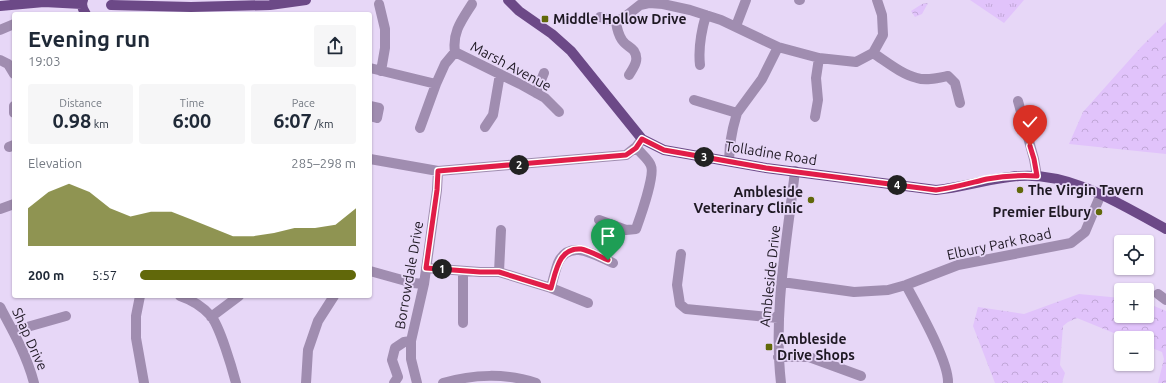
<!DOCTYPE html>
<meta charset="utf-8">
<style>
:root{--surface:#fff;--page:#f6f6f7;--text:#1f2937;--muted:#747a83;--accent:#61680a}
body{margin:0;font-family:Ubuntu,sans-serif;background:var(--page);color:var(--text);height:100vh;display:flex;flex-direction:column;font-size:15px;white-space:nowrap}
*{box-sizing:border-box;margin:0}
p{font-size:13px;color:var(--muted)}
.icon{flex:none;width:22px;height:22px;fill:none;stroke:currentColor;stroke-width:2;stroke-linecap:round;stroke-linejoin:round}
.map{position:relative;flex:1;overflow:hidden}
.side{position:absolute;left:12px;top:12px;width:360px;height:286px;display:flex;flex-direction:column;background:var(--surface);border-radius:4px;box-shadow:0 1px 3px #0004}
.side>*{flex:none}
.tools{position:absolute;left:1114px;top:235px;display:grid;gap:8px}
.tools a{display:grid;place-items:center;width:40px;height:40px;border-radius:4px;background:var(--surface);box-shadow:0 1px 3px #0004;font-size:20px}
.pin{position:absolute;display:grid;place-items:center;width:34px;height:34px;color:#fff;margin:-41px -17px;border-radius:50% 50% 50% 0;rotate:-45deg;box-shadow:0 0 4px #0007}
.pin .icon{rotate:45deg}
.km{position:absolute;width:20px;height:20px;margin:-10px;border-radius:50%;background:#222;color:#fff;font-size:11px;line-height:20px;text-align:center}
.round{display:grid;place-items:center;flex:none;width:42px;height:42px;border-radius:4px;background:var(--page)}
.headline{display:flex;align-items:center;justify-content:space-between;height:68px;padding:0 16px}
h1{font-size:22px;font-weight:600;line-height:30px}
.stats{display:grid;grid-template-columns:repeat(3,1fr);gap:6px;height:68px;padding:4px 16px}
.stats div{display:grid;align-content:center;border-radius:4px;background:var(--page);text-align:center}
.stats b{font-size:20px;font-weight:600}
.stats small{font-size:11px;font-weight:400}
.stats p{font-size:11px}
.chart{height:112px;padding:8px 16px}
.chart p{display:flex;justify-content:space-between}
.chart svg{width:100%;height:72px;margin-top:4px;fill:var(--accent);opacity:.7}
ul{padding:0 16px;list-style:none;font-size:13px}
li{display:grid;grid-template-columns:64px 48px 1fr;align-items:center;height:30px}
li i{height:10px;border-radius:5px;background:var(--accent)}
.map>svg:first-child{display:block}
</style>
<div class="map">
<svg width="1166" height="383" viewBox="0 0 1166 383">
<defs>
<pattern id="grass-tufts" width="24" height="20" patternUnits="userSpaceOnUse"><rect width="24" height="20" fill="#e1c3fb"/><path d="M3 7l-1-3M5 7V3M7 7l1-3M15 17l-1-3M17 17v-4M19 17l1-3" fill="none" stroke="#c1a7d7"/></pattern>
<pattern id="forest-crowns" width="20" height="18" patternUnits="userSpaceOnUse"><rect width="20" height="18" fill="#e1c3fb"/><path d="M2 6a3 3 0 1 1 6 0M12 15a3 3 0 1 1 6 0" fill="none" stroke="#c1a7d7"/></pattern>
</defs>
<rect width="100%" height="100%" fill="#e7d7f7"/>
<path fill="url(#grass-tufts)" d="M970,0h54l-20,23z"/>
<path fill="url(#forest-crowns)" d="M928,3l-6,11 -7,3 -4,-6 11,-7z
M1166,22v132l-97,-10 14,-32 58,-65z
M1079,294l42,4v18h26v-13l19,8v72h-8l6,-24 -2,-7 -15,-6v-8h-21l-49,-20 -9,4 -5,4 -3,39 5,8 -3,10h-67l-22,-57 5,-19 46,7z"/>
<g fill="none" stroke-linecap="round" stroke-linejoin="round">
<path stroke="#a08db0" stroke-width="10" d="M799,0h1
M379,4l6,25v19l-4,23
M600,17l16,5
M736,26l10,-26
M0,30l14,-6
M455,52c-3,-20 7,-32 17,-48
M873,53c14,9 28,21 44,25 9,3 21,0 31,-2l7,7 5,20
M0,60l8,4 6,10
M700,65c-2,-18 1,-33 6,-50
M370,68l66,16 9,-20 10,-12 65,32 25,14 14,14
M629,75c4,-7 11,-15 5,-24 -3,-4 -9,-6 -12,-11 -4,-6 -5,-11 -6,-18l10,-6 14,-11 9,-2 14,1 27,6 31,10 57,27 41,11 37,4 17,-9 10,-18 -1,-20 -5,-15
M536,93l8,-20
M694,100l43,13
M1018,101l16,58 3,17
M14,106v7
M370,106l9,2 -2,10 -7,-2
M815,117l3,-17 -2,-22 3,-20
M485,127l8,-12 7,-41
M420,128l16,-44
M9,147l5,-2
M370,159l68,12 188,-16 10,-8 6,-8
M729,161l1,-17 3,-16 4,-15 25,-34 16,-32
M0,209l14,-5
M599,220l27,10 10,-1c4,-11 19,-54 15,-63 -2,-7 -10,-12 -15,-19
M681,254l-4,31 3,19 6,5 92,9
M426,268l54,4h19l52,16 37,15
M370,271l43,12 11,1
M499,272l2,-42
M782,282l72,10 34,-2 18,-5 52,-20 113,-22 14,-11 16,-38
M906,285c11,21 43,76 42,98
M551,288c2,-8 4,-17 7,-25 11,-25 37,-8 55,0
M1158,294l8,6
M140,296l-4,20v22l8,45
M180,296c12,4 23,11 31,20 9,11 21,52 25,67
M0,307c13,24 27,49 34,76
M211,317l28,-21
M463,323v-52
M13,331l53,-15
M778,357h31l52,19
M306,383l2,-33 10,-29 16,-25
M394,383l4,-6 -6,-17 3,-12 9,-6 7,-1
M417,383l-6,-24v-18l13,-57 13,-94 1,-19
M443,383c30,-9 64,-10 93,0
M781,383c-8,-71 6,-142 14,-212"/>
<path stroke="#6c4987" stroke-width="10" d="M83,0c-2,5 -1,9 3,14
M508,0l11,11 33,23 19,17 71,88 22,11 102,18 170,22c28,-3 55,-12 83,-14 54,-4 102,29 147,53
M111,5l80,2 79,-2 36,-5
M0,6l44,-4 38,2"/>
</g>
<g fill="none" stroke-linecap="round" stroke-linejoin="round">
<defs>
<path id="route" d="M608,260c-7,-3 -20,-10 -27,-11 -22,-2 -25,22 -30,39l-52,-16h-19l-54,-4 11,-78 1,-19 188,-16 10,-7 6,-9 22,11 102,18 170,22c17,-2 34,-7 51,-11 17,-3 34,-4 50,-3l-3,-17 -4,-13"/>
</defs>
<use href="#route" stroke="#fff" stroke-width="8"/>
<use href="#route" stroke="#e11d48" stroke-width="5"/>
</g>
<g fill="#61680a" stroke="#e7d7f7" stroke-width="1.5">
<rect x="541" y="15" width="8" height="8" rx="2"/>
<circle cx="1020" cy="190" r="4"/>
<circle cx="811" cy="200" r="4"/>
<circle cx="1099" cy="212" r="4"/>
<rect x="765" y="343" width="8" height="8" rx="2"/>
</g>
<g text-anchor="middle" stroke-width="3.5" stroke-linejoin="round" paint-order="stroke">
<g font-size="14" font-weight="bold" fill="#1f1924" stroke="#e7d7f7" text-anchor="start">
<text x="553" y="24">Middle Hollow Drive</text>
<text x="1028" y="195">The Virgin Tavern</text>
<text x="803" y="197" text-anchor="end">Ambleside<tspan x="803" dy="16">Veterinary Clinic</tspan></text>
<text x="1091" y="217" text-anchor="end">Premier Elbury</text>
<text x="777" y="344">Ambleside<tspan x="777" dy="16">Drive Shops</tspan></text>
</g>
<g font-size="14" fill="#1f1924" stroke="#e7d7f7">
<text transform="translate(511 66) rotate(28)" y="5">Marsh Avenue</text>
<text transform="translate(771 153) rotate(9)" y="5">Tolladine Road</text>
<text transform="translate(999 244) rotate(-12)" y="5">Elbury Park Road</text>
<text transform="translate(409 275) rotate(-80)" y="5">Borrowdale Drive</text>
<text transform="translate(770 276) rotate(-84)" y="5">Ambleside Drive</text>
<text transform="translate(30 339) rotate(66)" y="5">Shap Drive</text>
</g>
</g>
</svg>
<div class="tools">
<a><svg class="icon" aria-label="locate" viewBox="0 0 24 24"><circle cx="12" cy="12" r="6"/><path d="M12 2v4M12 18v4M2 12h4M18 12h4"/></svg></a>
<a>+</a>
<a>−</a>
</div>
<div class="pin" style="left:608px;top:260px;background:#1e9e55"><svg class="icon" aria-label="arrive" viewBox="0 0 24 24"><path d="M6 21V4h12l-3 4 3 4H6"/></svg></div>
<div class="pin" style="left:1030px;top:146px;background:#d93025"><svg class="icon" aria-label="check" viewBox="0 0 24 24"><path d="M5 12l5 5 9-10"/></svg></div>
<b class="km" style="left:442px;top:269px">1</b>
<b class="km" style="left:519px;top:165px">2</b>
<b class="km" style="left:704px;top:157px">3</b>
<b class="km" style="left:897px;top:185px">4</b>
<section class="side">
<div class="headline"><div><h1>Evening run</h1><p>19:03</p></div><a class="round"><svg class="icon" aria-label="share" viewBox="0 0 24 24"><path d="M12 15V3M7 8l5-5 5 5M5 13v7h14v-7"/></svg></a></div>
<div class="stats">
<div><p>Distance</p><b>0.98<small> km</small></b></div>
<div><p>Time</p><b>6:00</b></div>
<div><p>Pace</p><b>6:07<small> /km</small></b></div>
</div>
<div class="chart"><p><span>Elevation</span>285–298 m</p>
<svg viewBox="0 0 160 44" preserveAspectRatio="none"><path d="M0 44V21L10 11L20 6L30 11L40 21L50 26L60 23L70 23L80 28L90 33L100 38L110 38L120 36L130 33L140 33L150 31L160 21V44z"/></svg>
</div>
<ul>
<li><b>200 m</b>5:57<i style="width:100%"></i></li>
</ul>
</section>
</div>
